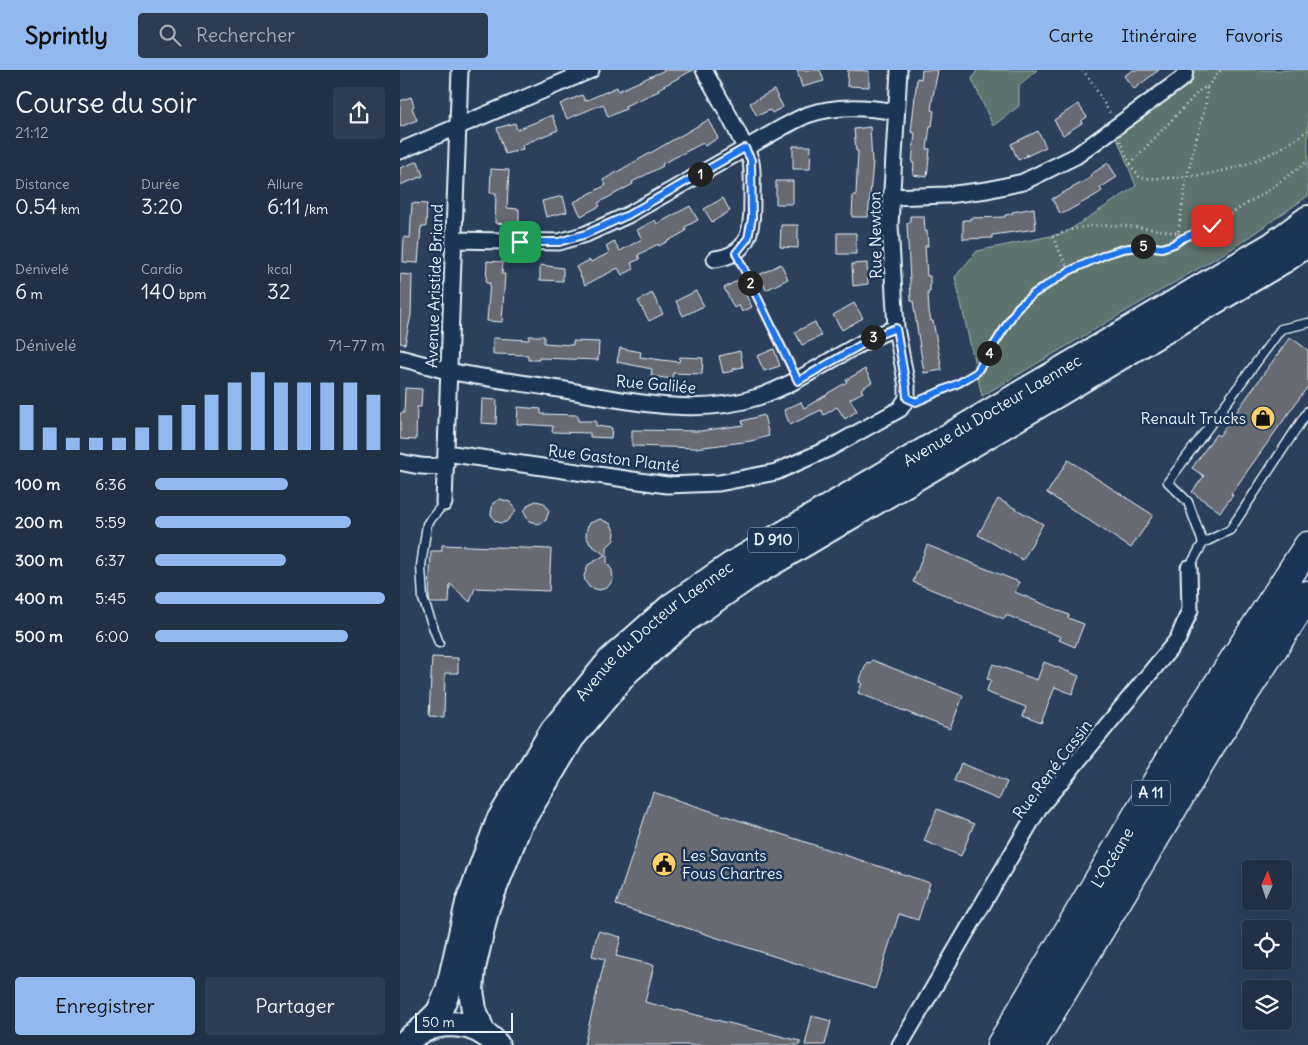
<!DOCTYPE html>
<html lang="fr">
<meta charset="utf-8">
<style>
:root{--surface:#213045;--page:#2d3c50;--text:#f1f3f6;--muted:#a2a9b3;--line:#3e4b5e;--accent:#90b9f0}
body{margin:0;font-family:Delius,sans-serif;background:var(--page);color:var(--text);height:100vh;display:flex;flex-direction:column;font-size:19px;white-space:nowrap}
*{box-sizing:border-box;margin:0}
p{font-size:16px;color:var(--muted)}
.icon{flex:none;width:28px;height:28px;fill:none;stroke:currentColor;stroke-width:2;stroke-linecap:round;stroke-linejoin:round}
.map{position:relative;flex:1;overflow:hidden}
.sheet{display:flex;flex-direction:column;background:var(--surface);width:400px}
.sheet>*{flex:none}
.needle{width:32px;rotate:3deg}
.fabs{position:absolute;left:842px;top:790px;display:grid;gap:10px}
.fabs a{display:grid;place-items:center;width:50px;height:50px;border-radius:5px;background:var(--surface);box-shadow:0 5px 20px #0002,0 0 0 1px var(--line);font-size:25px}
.scale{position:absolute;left:15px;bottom:12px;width:98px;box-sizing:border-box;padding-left:5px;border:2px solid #e8f1f8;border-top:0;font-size:14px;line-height:18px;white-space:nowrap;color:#e8f1f8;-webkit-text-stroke:4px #1d3557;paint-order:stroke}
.pin{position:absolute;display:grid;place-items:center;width:42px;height:42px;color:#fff;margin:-21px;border-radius:10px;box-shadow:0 2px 8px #0006}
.km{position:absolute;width:25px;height:25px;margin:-12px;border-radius:50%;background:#222;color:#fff;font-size:14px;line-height:25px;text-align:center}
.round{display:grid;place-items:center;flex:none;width:52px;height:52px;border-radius:5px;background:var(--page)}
.summary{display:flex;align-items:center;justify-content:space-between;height:85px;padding:0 15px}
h1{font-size:28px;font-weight:600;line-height:38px}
.metrics{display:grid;grid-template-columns:repeat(3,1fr);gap:8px;height:85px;padding:5px 15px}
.metrics div{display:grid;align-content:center}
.metrics b{font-size:21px;font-weight:600}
.metrics small{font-size:14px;font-weight:400}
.metrics p{font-size:14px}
.chart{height:140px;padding:10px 15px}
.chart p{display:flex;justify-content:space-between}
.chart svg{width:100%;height:90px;margin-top:5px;stroke:var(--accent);stroke-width:6}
.primary-button{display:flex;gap:10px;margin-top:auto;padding:10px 15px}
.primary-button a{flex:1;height:58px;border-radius:5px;background:var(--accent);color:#111;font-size:20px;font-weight:600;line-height:58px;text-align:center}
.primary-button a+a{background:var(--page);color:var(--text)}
ul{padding:0 15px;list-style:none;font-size:16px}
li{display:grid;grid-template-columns:80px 60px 1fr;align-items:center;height:38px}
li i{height:12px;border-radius:6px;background:var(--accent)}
header{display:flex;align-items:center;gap:30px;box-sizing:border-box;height:70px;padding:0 25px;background:var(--accent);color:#111}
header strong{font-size:24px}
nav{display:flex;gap:28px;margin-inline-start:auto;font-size:18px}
.search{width:350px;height:45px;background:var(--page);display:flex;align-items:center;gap:12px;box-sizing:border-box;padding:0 18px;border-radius:5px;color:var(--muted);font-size:19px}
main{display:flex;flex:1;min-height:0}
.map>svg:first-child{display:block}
</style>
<header>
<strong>Sprintly</strong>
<div class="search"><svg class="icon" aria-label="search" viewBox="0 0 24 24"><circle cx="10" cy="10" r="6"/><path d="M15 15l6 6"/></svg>Rechercher</div>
<nav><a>Carte</a><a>Itinéraire</a><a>Favoris</a></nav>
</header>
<main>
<section class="sheet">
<div class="summary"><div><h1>Course du soir</h1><p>21:12</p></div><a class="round"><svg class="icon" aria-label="share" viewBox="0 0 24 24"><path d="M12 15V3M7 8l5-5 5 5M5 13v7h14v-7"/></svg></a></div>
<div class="metrics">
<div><p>Distance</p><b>0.54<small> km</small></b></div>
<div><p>Durée</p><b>3:20</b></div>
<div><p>Allure</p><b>6:11<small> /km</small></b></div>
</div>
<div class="metrics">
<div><p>Dénivelé</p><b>6<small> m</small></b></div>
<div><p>Cardio</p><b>140<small> bpm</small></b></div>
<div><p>kcal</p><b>32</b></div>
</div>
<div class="chart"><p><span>Dénivelé</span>71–77 m</p>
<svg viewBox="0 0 160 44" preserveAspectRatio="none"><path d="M5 44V22M15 44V33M25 44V38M35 44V38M45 44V38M55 44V33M65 44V27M75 44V22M85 44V17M95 44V11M105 44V6M115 44V11M125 44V11M135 44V11M145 44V11M155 44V17"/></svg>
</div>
<ul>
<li><b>100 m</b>6:36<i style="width:58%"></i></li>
<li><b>200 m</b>5:59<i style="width:85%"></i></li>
<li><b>300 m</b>6:37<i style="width:57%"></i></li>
<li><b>400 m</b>5:45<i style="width:100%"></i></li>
<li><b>500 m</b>6:00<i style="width:84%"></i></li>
</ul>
<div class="primary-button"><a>Enregistrer</a><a>Partager</a></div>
</section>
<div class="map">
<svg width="908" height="975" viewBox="0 0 908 975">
<rect width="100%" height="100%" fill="#2c405c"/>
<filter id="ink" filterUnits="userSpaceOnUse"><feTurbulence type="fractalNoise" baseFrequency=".02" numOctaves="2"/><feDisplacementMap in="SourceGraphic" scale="10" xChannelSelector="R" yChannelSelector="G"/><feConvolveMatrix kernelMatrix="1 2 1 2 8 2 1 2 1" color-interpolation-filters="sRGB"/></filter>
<g filter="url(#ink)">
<path fill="#5e736e" stroke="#a3b2b3" d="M577,0h60l-18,15v21l-26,20 -21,-47z
M787,0h121v126l-75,52 -251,148 -27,-119 22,-26 88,-18 71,-47 -25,-63z"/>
<path fill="#686b72" stroke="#e8f1f8" d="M265,0h28l-35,19 1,2 -34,15 1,3 -18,8 -5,-13 -36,15 -7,-15 22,-9 3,6 32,-14 1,4z
M397,0h23l4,11 -22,6z
M448,0l21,1v16l-22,-1z
M522,0h16l-5,26 -2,14 3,1 -2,15h-2l-3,23h3l-3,28 -14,-2 1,-12h-2l3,-30 -4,-1 6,-54 4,1z
M733,0h26l-25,19 -10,-13z
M374,20l9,17 -11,6 -2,-3 -13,6 -7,-13z
M11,27l3,9 -2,2 5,12 -17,7v-26z
M678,34l9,13 -6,4 1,2 -19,12 -9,-15z
M152,45l6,15 -36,15 1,4 -18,5 -8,-26 18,-5 2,7z
M308,50l10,18 -13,8 -2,-3 -41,21 1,2 -31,16 1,2 -35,19 2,3 -19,10 -7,-14 32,-17 -3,-5z
M470,57l2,35h1l-5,55h-16l1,-22h3l2,-44h-2l-2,-22z
M638,61l8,16 -19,9v-2v2l-9,4 -7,-16z
M393,76h18l-1,23h-17z
M18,91l5,15 -23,9v-17z
M708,93l9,14 -17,11 2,3 -6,4 -32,18h-4l-8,-14 40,-22 -2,-2z
M91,99l18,1 -2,38 12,1v16l-24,-2 1,-30h-6z
M376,111h17v23h-17z
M163,126l4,16 -21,5 -4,-16z
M323,128l7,13 -18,11 -8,-13z
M12,133l15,1 -1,23h-5l-3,36 -15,-1 1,-25 6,1z
M290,136l8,14 -13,7 1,4 -27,15 -1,-2 -20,11 2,4 -9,4 3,6 -12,6 -4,-7 -33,17 -9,-18 14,-7 1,2 18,-9 -3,-7 8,-5 6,10 22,-12 -5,-9 18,-10 2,4z
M634,138l2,21 -44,6v3l-29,1v-19h7v-2l35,-1v-2l7,-1v-2z
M510,146h14l1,15h2l1,15h-3l2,30h3v16h-2l1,19 2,10h2l9,49 -18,3 -11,-72h-2l-4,-78h3z
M381,155h17v23l-18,-1z
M437,163h19v21h-19z
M87,191l16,1 -1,12h3l-3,48 -15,-1 3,-38h-4z
M467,193l1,21 -15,2 -1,-22z
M381,194l7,15 -22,11 -7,-15z
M140,195l23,3v13l-23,-1z
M0,204l12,1 -1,40 -6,29 -5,-1z
M338,210l14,27 -10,5 -3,-7 -5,3 -10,-20z
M296,221l8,15 -21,10 -7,-15z
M252,223l11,21 -14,7 -11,-20z
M454,233l9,15 -21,12 -9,-15z
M415,252l6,14 -19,9 -7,-13z
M129,266h15v7l29,2v-4l26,1 -1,18 -59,-2v2h-11v-5l-35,-1v-16l36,2z
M890,267l18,13v36l-77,108 2,1 -13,17 -28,-20 12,-16 -12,-8 24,-34 3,2z
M220,278l21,4 -1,5 22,3 17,2 1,-5 23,1 -1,16 -29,-1 -1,6 -21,-3 1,-7 -35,-7z
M374,279l6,17 -16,5 -7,-15z
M340,281l3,16 -10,2 1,2 -11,2 -4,-17z
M465,299l7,13 -11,7 2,3 -13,7 7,12 -12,8 -8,-12 -13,8 -3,-5 -31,15 -6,-15 17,-8 3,6 24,-14v-1l19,-11 -1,-2z
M5,318l17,1 -1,18h-4l-1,33 -16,-1v-26h4z
M82,329l15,1 -1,24 -15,-1z
M118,337l23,2v5l37,1v6h18v5l16,2 -1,10 -21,-1v-4l-38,-1 1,-6 -36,-2z
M364,345l5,21 -18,5 -55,7 -64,-2v-16l68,1 43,-6 -1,-4z
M668,390l85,55 -22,33 -84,-55z
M100,429l10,3 6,9 -10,11 -5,1 -6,-2 -4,-7 2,-11z
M598,429l45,25 -20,36 -45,-25z
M136,431l8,2 5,8 -3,9 -7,4 -10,-3 -5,-10 5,-7z
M200,449l11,5 4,9 -1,7 -7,7v16l5,7 1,10 -6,8 -8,2 -10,-3 -4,-6 -1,-5 4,-11 17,-10 -15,-11 -4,-8 1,-8 3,-5z
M42,475l109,4 -2,42 -74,-3 -5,14 -20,-18 -1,19h-19l-1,-5 2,-47h11z
M527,475l92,37 -4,10 54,23 -1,3 16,6 -9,23 -16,-7 2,-3 -55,-22 -2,4 -91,-37z
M32,587l26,1v15h-13l-1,44 -15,-1z
M472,590l91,36 -13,33 -92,-36 4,-10 -3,-1 8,-20 3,1z
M644,592l35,14 -7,18 -17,-7 -14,36 -18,-7 3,-9 -40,-15 5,-12 -4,-1 6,-15 44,16z
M561,693l46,19 -8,18 -45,-19z
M253,722l277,91 -12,37 -19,-6 -24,75 -259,-84z
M537,739l37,15 -13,32 -37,-15z
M198,861l23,6 -5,19 38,9 -9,37 155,39v4h-216l21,-86 -13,-3z
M412,946l19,5 -6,24h-20z"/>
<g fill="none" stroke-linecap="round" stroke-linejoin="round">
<defs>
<path id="service" d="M803,473l-15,-41 -20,-20 113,-153 27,-6
M789,498l14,-25 27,-13 78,-119
M39,573l-16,-44 -2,-33 6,-42 17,-21"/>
<path id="minor" d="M304,0c14,26 29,51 41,78 2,4 5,9 6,14 2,11 1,23 1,34 0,31 0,58 -37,63
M0,81l191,-81
M490,127l57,-2 40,-5 36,-8 53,-26 108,-79 1,-7
M54,170l105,2 27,-8 42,-19 155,-88c8,-4 16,-9 24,-12 29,-10 59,-8 89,-3
M0,288c16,4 32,9 48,13 36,7 74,12 111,18 64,11 135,29 199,8 50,-17 89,-52 138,-69
M46,383l221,32 52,-2 57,-11 54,-24 70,-39 7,-11v-12l-11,-58 -6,-103 9,-155
M0,392c16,4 29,6 46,3
M44,433l16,-433
M500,975l139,-237 139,-169 12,-29 -1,-42"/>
<g id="primary">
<path id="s1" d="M21,960l18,-18 9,-21 20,-88 31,-83 54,-90 57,-70 61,-54 61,-42 541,-320 35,-26"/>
<path d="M83,963l-9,-23 -3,-20 2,-22 14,-61 32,-81 53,-88 55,-66 59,-52 61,-42 538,-318 23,-16"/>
<path d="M3,975c23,-27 71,-28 94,0"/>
</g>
<g id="motorway">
<path id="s2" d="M601,975l180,-304 127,-195"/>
<path d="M631,975l176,-294 101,-156"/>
</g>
</defs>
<use href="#service" stroke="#e8f1f8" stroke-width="11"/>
<use href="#minor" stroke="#e8f1f8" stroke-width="19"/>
<use href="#primary" stroke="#e8f1f8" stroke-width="28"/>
<use href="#motorway" stroke="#e8f1f8" stroke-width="31"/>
<path stroke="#e8f1f8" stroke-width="2.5" stroke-dasharray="1 4" stroke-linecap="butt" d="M682,0l8,9 21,36
M807,17l14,-17
M720,71l10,23 10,14c63,2 117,-9 168,-48
M778,163l5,5 28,-12 58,-36 39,-29
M340,194l52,105
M669,201l38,-18 16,-4 21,-3 18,2 12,-4 9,-6
M520,330l39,-17 18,-11 41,-65 15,-13 36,-23 -16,-34c39,-20 84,-10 125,-4l9,-57 19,-74 1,-15 -6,2 -71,75"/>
<use href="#service" stroke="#1d3557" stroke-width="8"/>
<use href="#minor" stroke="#1d3557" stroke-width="15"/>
<use href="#primary" stroke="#1d3557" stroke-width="24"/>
<use href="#motorway" stroke="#1d3557" stroke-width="28"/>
</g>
</g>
<g fill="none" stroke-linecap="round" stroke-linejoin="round" filter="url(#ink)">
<defs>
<path id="route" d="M120,172h39l27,-8 42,-19 117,-67 6,12 1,58 -4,20 -12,15 62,128 80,-46 18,-7 10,58 1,12 9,4 43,-19 18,-11 41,-65 15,-13 36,-23 38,-17 16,-5 21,-3 18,2 12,-4 9,-6 29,-12"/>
</defs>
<use href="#route" stroke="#fff" stroke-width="10"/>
<use href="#route" stroke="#1a73e8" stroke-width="6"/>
</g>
<defs>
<symbol id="shop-disc" viewBox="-11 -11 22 22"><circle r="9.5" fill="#ffd166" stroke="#1d3557"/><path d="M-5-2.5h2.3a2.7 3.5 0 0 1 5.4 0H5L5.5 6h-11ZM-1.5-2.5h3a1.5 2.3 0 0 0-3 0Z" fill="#111"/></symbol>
<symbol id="civic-disc" viewBox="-11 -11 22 22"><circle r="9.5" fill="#ffd166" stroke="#1d3557"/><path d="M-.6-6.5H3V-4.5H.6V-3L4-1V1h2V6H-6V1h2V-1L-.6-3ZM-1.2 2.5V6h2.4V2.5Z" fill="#111"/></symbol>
</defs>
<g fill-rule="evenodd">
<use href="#shop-disc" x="849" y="334" width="28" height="28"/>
<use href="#civic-disc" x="250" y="780" width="28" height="28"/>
</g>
<g text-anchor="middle" stroke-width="5" stroke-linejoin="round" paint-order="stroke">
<g fill="#1d3557" stroke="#abb9c8" stroke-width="1">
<rect x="348" y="457.5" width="50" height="25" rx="4"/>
<rect x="732" y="710.5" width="38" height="25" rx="4"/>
</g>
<g font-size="15" font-weight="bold" fill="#e8f1f8">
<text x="373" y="475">D 910</text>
<text x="751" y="728">A 11</text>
</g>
<g font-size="16" fill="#e8f1f8" stroke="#1d3557">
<text transform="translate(475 165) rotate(-91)" y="6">Rue Newton</text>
<text transform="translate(34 216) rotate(-88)" y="6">Avenue Aristide Briand</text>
<text transform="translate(256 314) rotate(5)" y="6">Rue Galilée</text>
<text dy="6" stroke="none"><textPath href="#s1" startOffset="880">Avenue du Docteur Laennec</textPath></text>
<text transform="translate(214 388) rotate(7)" y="6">Rue Gaston Planté</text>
<text dy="6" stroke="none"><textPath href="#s1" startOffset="475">Avenue du Docteur Laennec</textPath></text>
<text transform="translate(652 699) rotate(-53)" y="6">Rue René Cassin</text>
<text dy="6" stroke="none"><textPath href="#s2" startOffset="218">L’Océane</textPath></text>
</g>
<g font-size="16" fill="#e8f1f8" stroke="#1d3557" text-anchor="end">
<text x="846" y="354">Renault Trucks</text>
<text x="282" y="791" text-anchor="start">Les Savants<tspan x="282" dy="18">Fous Chartres</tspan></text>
</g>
</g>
</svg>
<div class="fabs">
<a><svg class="needle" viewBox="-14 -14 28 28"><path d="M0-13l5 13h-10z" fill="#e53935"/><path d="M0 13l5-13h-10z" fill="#a2a9b3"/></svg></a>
<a><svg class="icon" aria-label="locate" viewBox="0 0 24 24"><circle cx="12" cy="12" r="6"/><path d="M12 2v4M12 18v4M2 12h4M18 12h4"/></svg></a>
<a><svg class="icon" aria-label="layers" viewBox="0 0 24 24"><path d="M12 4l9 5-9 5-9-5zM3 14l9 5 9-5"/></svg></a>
</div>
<div class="scale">50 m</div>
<div class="pin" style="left:120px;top:172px;background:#1e9e55"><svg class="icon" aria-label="arrive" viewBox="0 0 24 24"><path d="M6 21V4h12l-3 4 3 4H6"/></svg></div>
<div class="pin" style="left:812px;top:156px;background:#d93025"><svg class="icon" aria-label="check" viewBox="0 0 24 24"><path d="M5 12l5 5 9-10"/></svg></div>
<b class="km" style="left:300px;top:104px">1</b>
<b class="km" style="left:350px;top:213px">2</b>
<b class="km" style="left:473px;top:267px">3</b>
<b class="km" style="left:589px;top:283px">4</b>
<b class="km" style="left:743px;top:176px">5</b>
</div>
</main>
